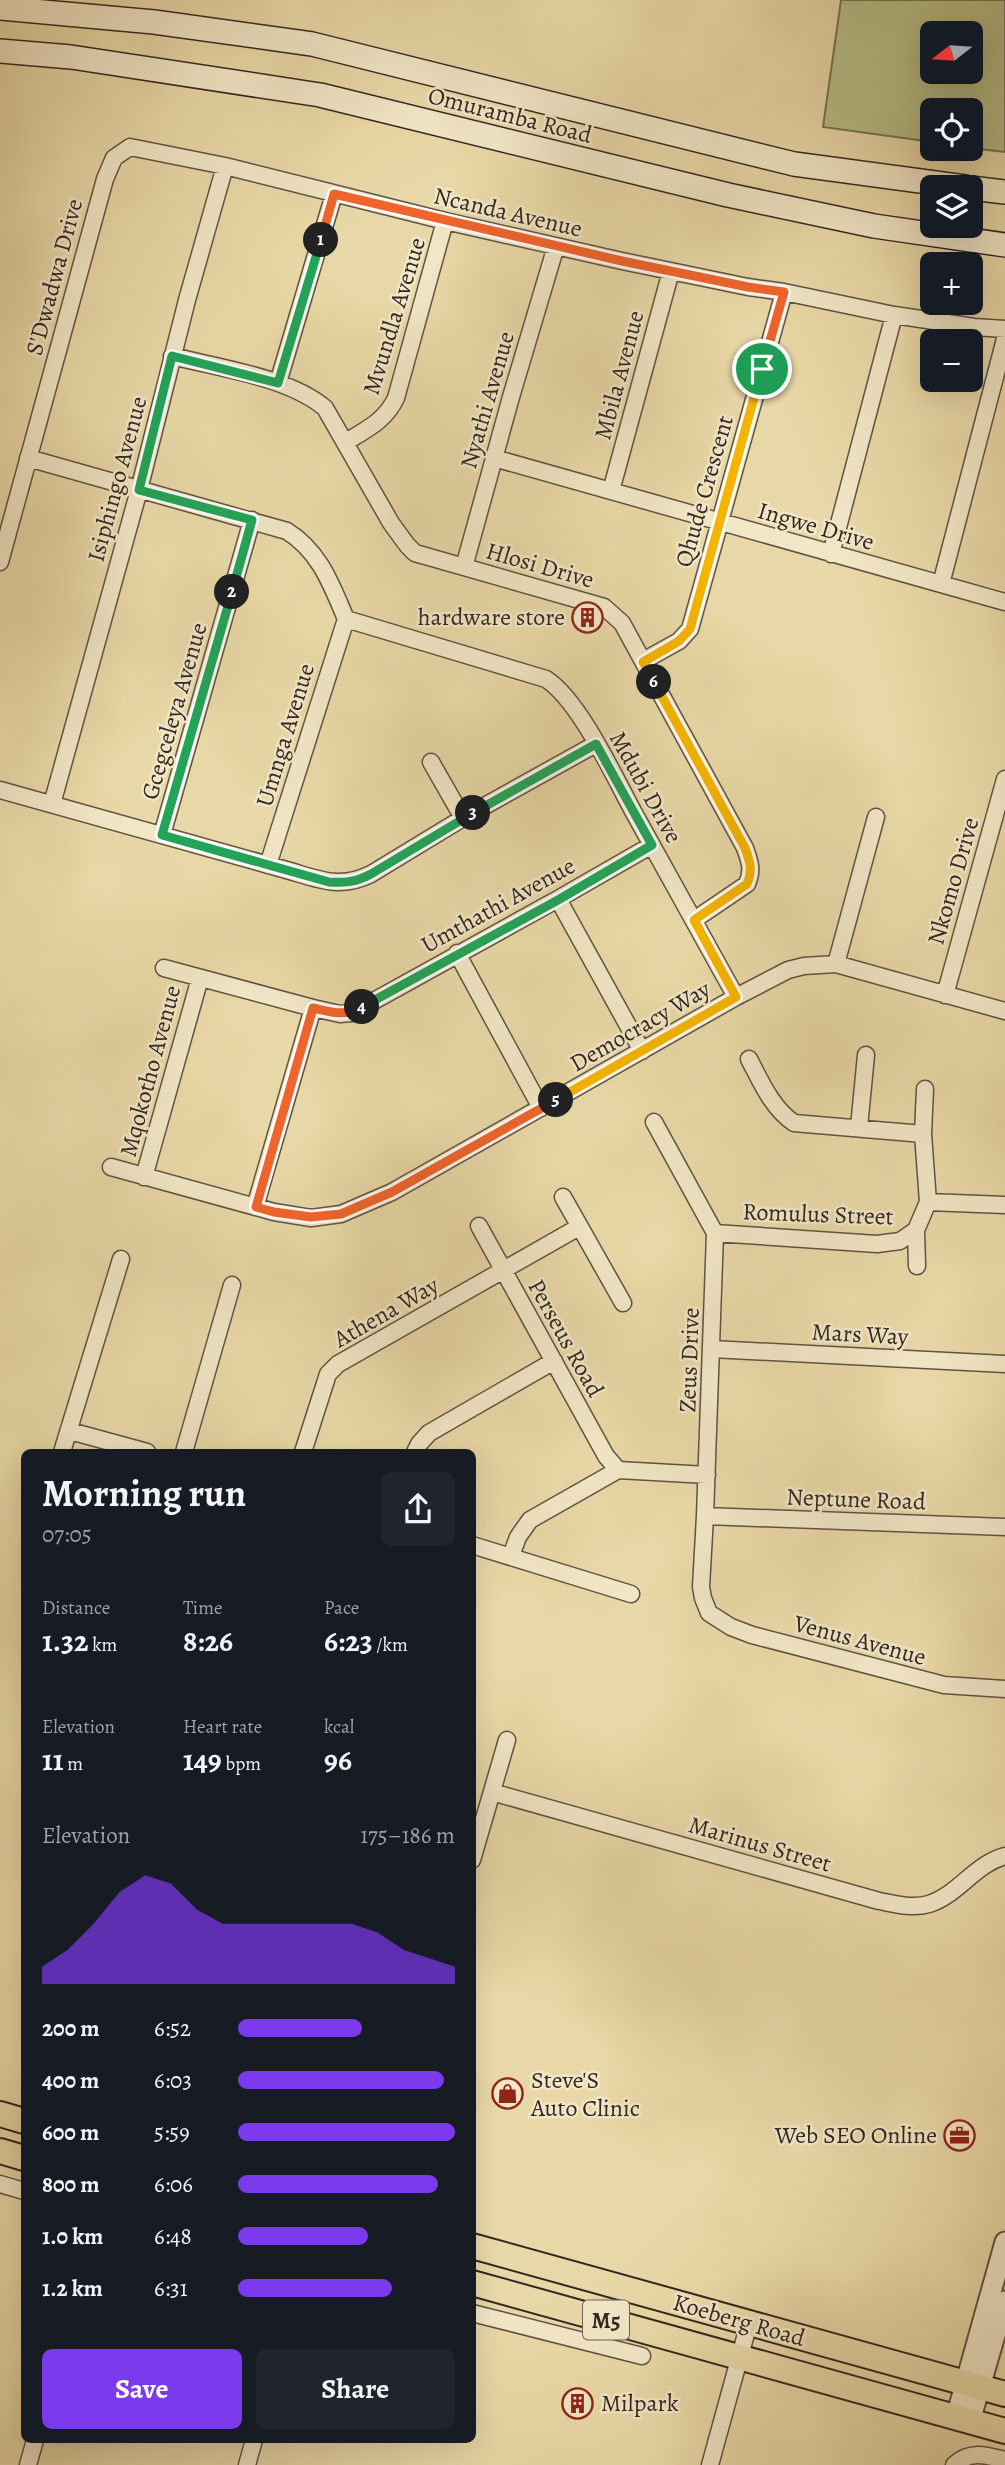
<!DOCTYPE html>
<meta charset="utf-8">
<style>
:root{--surface:#171b24;--page:#20242c;--text:#f1f3f6;--muted:#9ea1a6;--accent:#7c3aed}
body{margin:0;font-family:Alegreya,serif;background:var(--page);color:var(--text);height:100vh;display:flex;flex-direction:column;font-size:26px;white-space:nowrap}
*{box-sizing:border-box;margin:0}
p{font-size:23px;color:var(--muted)}
.icon{flex:none;width:38px;height:38px;fill:none;stroke:currentColor;stroke-width:2;stroke-linecap:round;stroke-linejoin:round}
.map{position:relative;flex:1;overflow:hidden}
.details{position:absolute;left:21px;top:1449px;width:455px;height:994px;display:flex;flex-direction:column;background:var(--surface);border-radius:10px;box-shadow:0 7px 28px #0002}
.details>*{flex:none}
.needle{width:46px;rotate:253deg}
.buttons{position:absolute;left:920px;top:21px;display:grid;gap:14px}
.buttons a{display:grid;place-items:center;width:63px;height:63px;border-radius:10px;background:var(--surface);box-shadow:0 7px 28px #0002;font-size:35px}
.pin{position:absolute;display:grid;place-items:center;width:60px;height:60px;color:#fff;margin:-30px;border:4px solid #fff;border-radius:50%;box-shadow:0 2px 7px #0007}
.km{position:absolute;width:35px;height:35px;margin:-18px;border-radius:50%;background:#222;color:#fff;font-size:19px;line-height:35px;text-align:center}
.round{display:grid;place-items:center;flex:none;width:74px;height:74px;border-radius:10px;background:var(--page)}
.summary{display:flex;align-items:center;justify-content:space-between;height:119px;padding:0 21px}
h1{font-size:38px;font-weight:700;line-height:52px}
.stats{display:grid;grid-template-columns:repeat(3,1fr);gap:10px;height:119px;padding:7px 21px}
.stats div{display:grid;align-content:center}
.stats b{font-size:30px;font-weight:700}
.stats small{font-size:19px;font-weight:400}
.stats p{font-size:19px}
.chart{height:196px;padding:14px 21px}
.chart p{display:flex;justify-content:space-between}
.chart svg{width:100%;height:126px;margin-top:7px;fill:var(--accent);opacity:.7}
.primary-button{display:flex;gap:14px;margin-top:auto;padding:14px 21px}
.primary-button a{flex:1;height:80px;border-radius:10px;background:var(--accent);color:#fff;font-size:28px;font-weight:700;line-height:80px;text-align:center}
.primary-button a+a{background:var(--page);color:var(--text)}
ul{padding:0 21px;list-style:none;font-size:23px}
li{display:grid;grid-template-columns:112px 84px 1fr;align-items:center;height:52px}
li i{height:18px;border-radius:9px;background:var(--accent)}
.map>svg:first-child{display:block}
</style>
<div class="map">
<svg width="1005" height="2465" viewBox="0 0 1005 2465">
<rect width="100%" height="100%" fill="#e9d8a7"/>
<filter id="stains"><feTurbulence type="fractalNoise" baseFrequency=".00286" numOctaves="4"/><feColorMatrix values="0 0 0 0 .2 0 0 0 0 .09 0 0 0 0 .02 0 0 0 .5 -.17"/></filter>
<radialGradient id="worn" r=".72"><stop offset=".6" stop-color="#630" stop-opacity="0"/><stop offset="1" stop-color="#630" stop-opacity=".3"/></radialGradient>
<path fill="#b6bf87" stroke="#747354" stroke-width="2" fill-rule="evenodd" d="M841,0h164v152l-34,-4v-38h-38v32l-110,-15zM933,33h38v39h-38z"/>
<g fill="none" stroke-linecap="round" stroke-linejoin="round">
<defs>
<path id="minor" d="M894,315l80,12 31,2
M172,356c47,12 116,21 153,52l66,115 16,22 8,8 189,54 18,16 123,225c5,14 8,22 2,36l-53,36
M278,383l56,-189
M346,442c21,-13 39,-21 50,-44l49,-177
M28,458l259,73c33,21 44,53 59,88l200,60c33,21 68,97 88,134 34,61 68,122 102,184
M494,458l511,144
M611,491l60,-220
M0,562l105,-383 9,-21 16,-11 95,19 220,55 177,40 126,26 36,5
M464,567l47,-170 45,-151
M941,584l64,-245
M643,661l36,-20 11,-12 94,-337 110,23 -63,239
M431,762l32,56
M0,790l290,81c30,9 51,18 81,3l92,-56 133,-74
M52,804l87,-314 48,-190 38,-134
M162,835l90,-315
M268,865l78,-246
M558,899l84,152
M457,953l84,155
M836,964l40,-147
M164,968l149,40 27,6 12,-1 206,-114 94,-54
M945,995l60,-216
M749,1059c12,23 23,49 45,64l129,11
M654,1122l61,111 -10,283 -4,71 2,11 6,15 22,14 21,8 192,50 61,4
M859,1127l7,-72
M111,1167l163,45 37,6 30,-4 51,-22 344,-195 52,-27 16,-4 32,-2 169,47
M144,1177l56,-199
M563,1197l60,106
M928,1202l77,3
M255,1207l58,-199
M479,1226l127,230 12,14
M715,1233l162,11 23,-3 16,-11
M917,1266l-1,-36 12,-28 -5,-68 2,-45
M712,1349l293,15
M70,1431l77,21
M62,1452l59,-193
M184,1452l48,-167
M303,1452l25,-78 10,-10 241,-137
M415,1452l4,-8 10,-11 125,-72
M705,1516l300,11
M472,1545l159,49
M511,1556l7,-19 12,-17 88,-50 89,5
M492,1792l387,109c16,3 34,8 50,3 29,-9 46,-40 76,-48
M472,1860l35,-120
M0,2184l24,7
M472,2313l170,43
M28,2465l7,-25
M247,2465l7,-25
M710,2465l39,-142
M954,2465c16,-15 32,-10 51,-5"/>
<path id="tertiary" d="M956,2417l49,-175
M970,2421l35,-120"/>
<path id="secondary" d="M0,8l154,14 158,22 482,120 171,23
M0,51l71,6 249,38 408,100 146,31 131,19
M971,188l34,4"/>
<path id="primary" d="M0,2114l24,7
M0,2151l24,7
M472,2246l533,148
M472,2283l533,148"/>
</defs>
<use href="#minor" stroke="#605342" stroke-width="19"/>
<use href="#tertiary" stroke="#605342" stroke-width="23"/>
<use href="#secondary" stroke="#322720" stroke-width="26"/>
<use href="#primary" stroke="#322720" stroke-width="28"/>
<use href="#minor" stroke="#f1e6c6" stroke-width="16"/>
<use href="#tertiary" stroke="#f1e6c6" stroke-width="19"/>
<use href="#secondary" stroke="#f1e6c6" stroke-width="23"/>
<use href="#primary" stroke="#e9d8a7" stroke-width="24"/>
</g>
<g fill="none" stroke-linecap="round" stroke-linejoin="round">
<defs>
<path id="split-1" d="M321,240l13,-46 288,67 126,26 36,5 -22,77"/>
<path id="split-2" d="M232,592l20,-72 -113,-30 33,-134 106,27 43,-143"/>
<path id="split-3" d="M232,592l-70,243 167,47c16,1 27,0 42,-8l102,-61"/>
<path id="split-4" d="M362,1007l196,-107 94,-55 -56,-101 -123,69"/>
<path id="split-5" d="M362,1007c-17,10 -31,5 -49,1l-57,199 18,5 37,5 30,-3 51,-22 164,-92"/>
<path id="split-6" d="M556,1100l180,-103 -42,-77 53,-36c6,-14 3,-22 -2,-36l-91,-166"/>
<path id="split-7" d="M654,682l-11,-20 36,-21 11,-12 72,-260"/>
</defs>
<use href="#split-1" stroke="#fff" stroke-width="14"/>
<use href="#split-2" stroke="#fff" stroke-width="14"/>
<use href="#split-3" stroke="#fff" stroke-width="14"/>
<use href="#split-4" stroke="#fff" stroke-width="14"/>
<use href="#split-5" stroke="#fff" stroke-width="14"/>
<use href="#split-6" stroke="#fff" stroke-width="14"/>
<use href="#split-7" stroke="#fff" stroke-width="14"/>
<use href="#split-1" stroke="#f0652b" stroke-width="9"/>
<use href="#split-2" stroke="#22a559" stroke-width="9"/>
<use href="#split-3" stroke="#22a559" stroke-width="9"/>
<use href="#split-4" stroke="#22a559" stroke-width="9"/>
<use href="#split-5" stroke="#f0652b" stroke-width="9"/>
<use href="#split-6" stroke="#f5b400" stroke-width="9"/>
<use href="#split-7" stroke="#f5b400" stroke-width="9"/>
</g>
<defs>
<symbol id="building-ring" viewBox="-11 -11 22 22"><circle r="9.5" fill="#f1e6c6" stroke="#8f2418" stroke-width="1.5"/><path d="M-4-6H4V6H1V3H-1V6H-4ZM-2.5-4.3h1.7v1.8h-1.7ZM.8-4.3h1.7v1.8H.8ZM-2.5-1h1.7V.8h-1.7ZM.8-1h1.7V.8H.8Z" fill="#8f2418"/></symbol>
<symbol id="shop-ring" viewBox="-11 -11 22 22"><circle r="9.5" fill="#f1e6c6" stroke="#8f2418" stroke-width="1.5"/><path d="M-5-2.5h2.3a2.7 3.5 0 0 1 5.4 0H5L5.5 6h-11ZM-1.5-2.5h3a1.5 2.3 0 0 0-3 0Z" fill="#8f2418"/></symbol>
<symbol id="office-ring" viewBox="-11 -11 22 22"><circle r="9.5" fill="#f1e6c6" stroke="#8f2418" stroke-width="1.5"/><path d="M-6-3h4V-5.5h4V-3h4V5H-6ZM-1-4.5V-3h2v-1.5ZM-6 0V1H6V0Z" fill="#8f2418"/></symbol>
</defs>
<g fill-rule="evenodd">
<use href="#building-ring" x="570" y="600" width="35" height="35"/>
<use href="#shop-ring" x="490" y="2076" width="35" height="35"/>
<use href="#office-ring" x="942" y="2118" width="35" height="35"/>
<use href="#building-ring" x="560" y="2386" width="35" height="35"/>
</g>
<g text-anchor="middle" stroke-width="5" stroke-linejoin="round" paint-order="stroke">
<rect fill="#f1e6c6" stroke="#6b6052" stroke-width="2" x="583" y="2300.5" width="46" height="39" rx="5"/>
<g font-size="23" font-weight="bold" fill="#322720">
<text x="606" y="2328">M5</text>
</g>
<g font-size="24" fill="#322720" stroke="#f1e6c6">
<text transform="translate(510 115) rotate(14)" y="8">Omuramba Road</text>
<text transform="translate(508 212) rotate(13)" y="8">Ncanda Avenue</text>
<text transform="translate(54 277) rotate(-75)" y="8">S'Dwadwa Drive</text>
<text transform="translate(394 316) rotate(-73)" y="8">Mvundla Avenue</text>
<text transform="translate(619 375) rotate(-75)" y="8">Mbila Avenue</text>
<text transform="translate(487 400) rotate(-74)" y="8">Nyathi Avenue</text>
<text transform="translate(117 479) rotate(-75)" y="8">Isiphingo Avenue</text>
<text transform="translate(704 491) rotate(-74)" y="8">Qhude Crescent</text>
<text transform="translate(816 526) rotate(16)" y="8">Ingwe Drive</text>
<text transform="translate(540 565) rotate(16)" y="8">Hlosi Drive</text>
<text transform="translate(174 711) rotate(-74)" y="8">Gcegceleya Avenue</text>
<text transform="translate(285 735) rotate(-73)" y="8">Umnga Avenue</text>
<text transform="translate(646 787) rotate(61)" y="8">Mdubi Drive</text>
<text transform="translate(953 881) rotate(-74)" y="8">Nkomo Drive</text>
<text transform="translate(498 905) rotate(-29)" y="8">Umthathi Avenue</text>
<text transform="translate(640 1026) rotate(-30)" y="8">Democracy Way</text>
<text transform="translate(150 1071) rotate(-75)" y="8">Mqokotho Avenue</text>
<text transform="translate(818 1214) rotate(2)" y="8">Romulus Street</text>
<text transform="translate(386 1312) rotate(-30)" y="8">Athena Way</text>
<text transform="translate(860 1334) rotate(3)" y="8">Mars Way</text>
<text transform="translate(566 1338) rotate(61)" y="8">Perseus Road</text>
<text transform="translate(689 1360) rotate(-88)" y="8">Zeus Drive</text>
<text transform="translate(856 1499) rotate(2)" y="8">Neptune Road</text>
<text transform="translate(860 1640) rotate(15)" y="8">Venus Avenue</text>
<text transform="translate(760 1844) rotate(16)" y="8">Marinus Street</text>
<text transform="translate(739 2320) rotate(16)" y="8">Koeberg Road</text>
</g>
<g font-size="24" fill="#322720" stroke="#f1e6c6" text-anchor="end">
<text x="565" y="625">hardware store</text>
<text x="531" y="2088" text-anchor="start">Steve'S<tspan x="531" dy="28">Auto Clinic</tspan></text>
<text x="937" y="2143">Web SEO Online</text>
<text x="601" y="2411" text-anchor="start">Milpark</text>
</g>
</g>
<rect width="100%" height="100%" filter="url(#stains)"/>
<rect width="100%" height="100%" fill="url(#worn)"/>
</svg>
<div class="buttons">
<a><svg class="needle" viewBox="-14 -14 28 28"><path d="M0-13l5 13h-10z" fill="#e53935"/><path d="M0 13l5-13h-10z" fill="#9ea1a6"/></svg></a>
<a><svg class="icon" aria-label="locate" viewBox="0 0 24 24"><circle cx="12" cy="12" r="6"/><path d="M12 2v4M12 18v4M2 12h4M18 12h4"/></svg></a>
<a><svg class="icon" aria-label="layers" viewBox="0 0 24 24"><path d="M12 4l9 5-9 5-9-5zM3 14l9 5 9-5"/></svg></a>
<a>+</a>
<a>−</a>
</div>
<div class="pin" style="left:762px;top:369px;background:#1e9e55"><svg class="icon" aria-label="arrive" viewBox="0 0 24 24"><path d="M6 21V4h12l-3 4 3 4H6"/></svg></div>
<b class="km" style="left:321px;top:240px">1</b>
<b class="km" style="left:232px;top:592px">2</b>
<b class="km" style="left:473px;top:813px">3</b>
<b class="km" style="left:362px;top:1007px">4</b>
<b class="km" style="left:556px;top:1100px">5</b>
<b class="km" style="left:654px;top:682px">6</b>
<section class="details">
<div class="summary"><div><h1>Morning run</h1><p>07:05</p></div><a class="round"><svg class="icon" aria-label="share" viewBox="0 0 24 24"><path d="M12 15V3M7 8l5-5 5 5M5 13v7h14v-7"/></svg></a></div>
<div class="stats">
<div><p>Distance</p><b>1.32<small> km</small></b></div>
<div><p>Time</p><b>8:26</b></div>
<div><p>Pace</p><b>6:23<small> /km</small></b></div>
</div>
<div class="stats">
<div><p>Elevation</p><b>11<small> m</small></b></div>
<div><p>Heart rate</p><b>149<small> bpm</small></b></div>
<div><p>kcal</p><b>96</b></div>
</div>
<div class="chart"><p><span>Elevation</span>175–186 m</p>
<svg viewBox="0 0 160 44" preserveAspectRatio="none"><path d="M0 44V38L10 32L20 23L30 12L40 6L50 9L60 18L70 23L80 23L90 23L100 23L110 23L120 23L130 26L140 32L150 35L160 38V44z"/></svg>
</div>
<ul>
<li><b>200 m</b>6:52<i style="width:57%"></i></li>
<li><b>400 m</b>6:03<i style="width:95%"></i></li>
<li><b>600 m</b>5:59<i style="width:100%"></i></li>
<li><b>800 m</b>6:06<i style="width:92%"></i></li>
<li><b>1.0 km</b>6:48<i style="width:60%"></i></li>
<li><b>1.2 km</b>6:31<i style="width:71%"></i></li>
</ul>
<div class="primary-button"><a>Save</a><a>Share</a></div>
</section>
</div>
